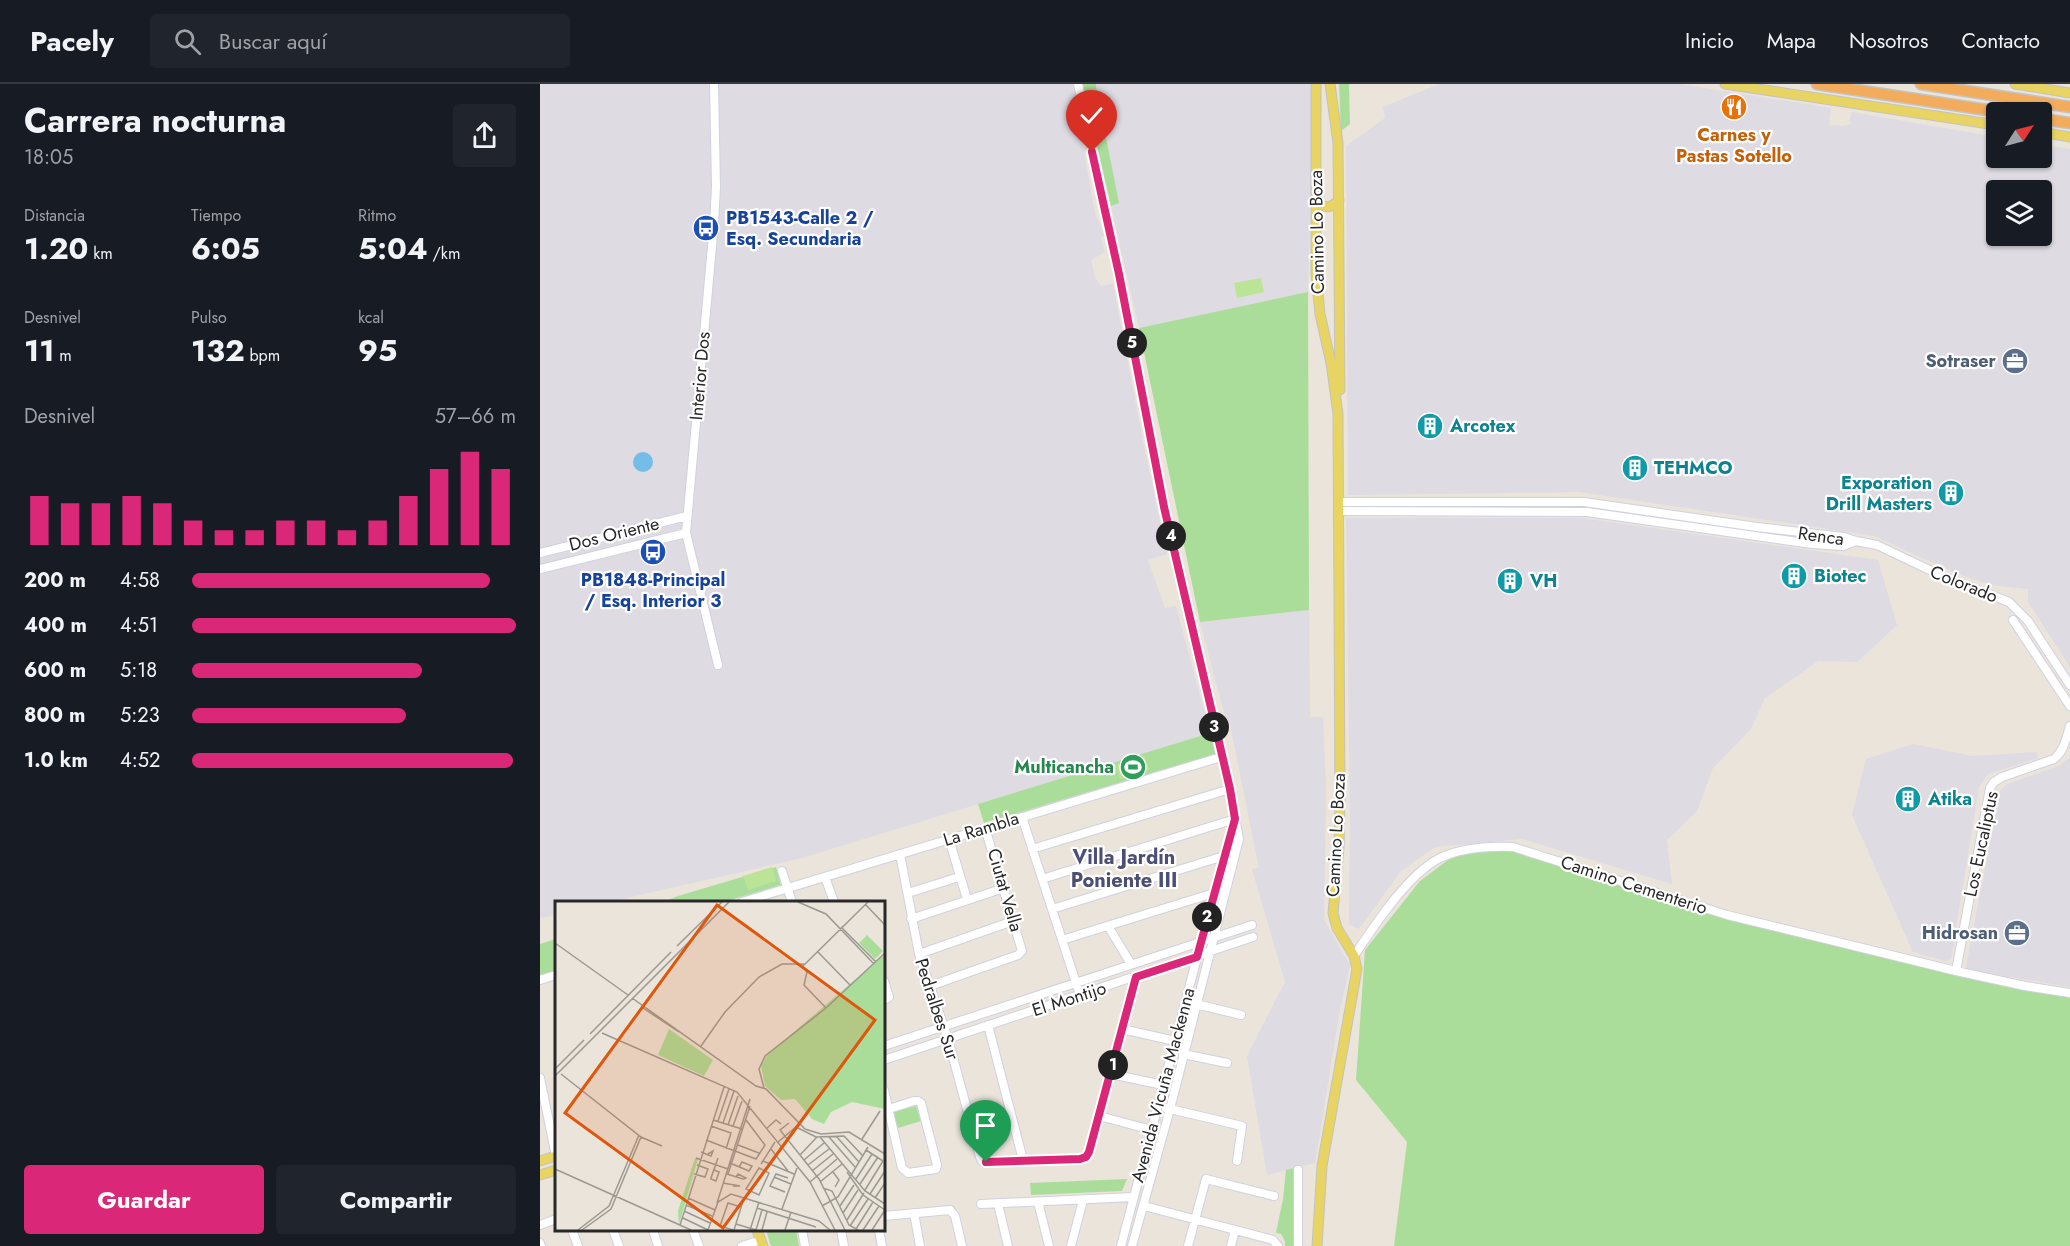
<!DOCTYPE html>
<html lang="es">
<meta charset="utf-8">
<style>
:root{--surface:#171b24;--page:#20242c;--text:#f1f3f6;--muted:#9ea1a6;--line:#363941;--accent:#db2777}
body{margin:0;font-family:Jost,sans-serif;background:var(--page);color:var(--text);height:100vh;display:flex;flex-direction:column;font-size:22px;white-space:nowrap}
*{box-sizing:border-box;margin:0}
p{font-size:20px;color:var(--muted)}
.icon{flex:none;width:33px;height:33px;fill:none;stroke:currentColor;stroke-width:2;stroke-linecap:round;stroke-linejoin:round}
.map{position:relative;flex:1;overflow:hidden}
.sheet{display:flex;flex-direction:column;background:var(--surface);width:540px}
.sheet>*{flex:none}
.needle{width:39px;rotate:54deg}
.fabs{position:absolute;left:1446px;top:18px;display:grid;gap:12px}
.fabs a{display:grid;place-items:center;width:66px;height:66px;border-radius:6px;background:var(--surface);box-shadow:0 2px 4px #0004;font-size:30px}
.pin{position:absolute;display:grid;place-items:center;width:51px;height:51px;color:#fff;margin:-62px -26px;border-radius:50% 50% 50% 0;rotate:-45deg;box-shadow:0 0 6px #0007}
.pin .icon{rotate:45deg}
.km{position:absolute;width:30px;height:30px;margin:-15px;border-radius:50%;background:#222;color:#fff;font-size:16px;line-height:30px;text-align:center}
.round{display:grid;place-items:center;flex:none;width:63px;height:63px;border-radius:6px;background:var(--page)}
.overview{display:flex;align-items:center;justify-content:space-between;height:102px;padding:0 24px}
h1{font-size:33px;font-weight:700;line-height:45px}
.stats{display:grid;grid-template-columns:repeat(3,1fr);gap:9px;height:102px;padding:6px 24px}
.stats div{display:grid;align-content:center}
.stats b{font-size:30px;font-weight:700}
.stats small{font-size:16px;font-weight:400}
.stats p{font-size:16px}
.chart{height:168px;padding:12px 24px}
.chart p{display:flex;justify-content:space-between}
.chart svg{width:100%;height:108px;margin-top:6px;stroke:var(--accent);stroke-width:6}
.primary-button{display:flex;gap:12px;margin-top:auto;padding:12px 24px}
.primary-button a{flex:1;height:69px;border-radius:6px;background:var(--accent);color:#fff;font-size:24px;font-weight:700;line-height:69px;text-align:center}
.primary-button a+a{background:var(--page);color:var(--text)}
ul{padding:0 24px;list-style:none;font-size:20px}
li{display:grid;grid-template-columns:96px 72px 1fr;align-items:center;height:45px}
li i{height:15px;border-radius:8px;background:var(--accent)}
header{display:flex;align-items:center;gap:36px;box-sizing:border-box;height:84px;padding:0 30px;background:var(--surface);border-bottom:2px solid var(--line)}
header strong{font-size:28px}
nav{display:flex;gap:33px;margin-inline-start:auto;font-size:21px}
.search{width:420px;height:54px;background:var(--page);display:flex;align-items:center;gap:15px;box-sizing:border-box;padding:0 21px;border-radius:6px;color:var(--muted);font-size:22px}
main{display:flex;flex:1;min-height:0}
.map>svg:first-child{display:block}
</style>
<header>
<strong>Pacely</strong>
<div class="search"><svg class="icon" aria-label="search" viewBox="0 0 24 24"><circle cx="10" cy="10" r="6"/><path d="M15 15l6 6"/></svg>Buscar aquí</div>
<nav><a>Inicio</a><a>Mapa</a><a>Nosotros</a><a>Contacto</a></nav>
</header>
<main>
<section class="sheet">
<div class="overview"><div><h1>Carrera nocturna</h1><p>18:05</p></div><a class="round"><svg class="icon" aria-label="share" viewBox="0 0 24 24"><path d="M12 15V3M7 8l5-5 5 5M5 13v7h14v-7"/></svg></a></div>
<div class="stats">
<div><p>Distancia</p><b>1.20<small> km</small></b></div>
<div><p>Tiempo</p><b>6:05</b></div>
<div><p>Ritmo</p><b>5:04<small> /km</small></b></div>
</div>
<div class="stats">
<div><p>Desnivel</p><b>11<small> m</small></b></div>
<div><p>Pulso</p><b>132<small> bpm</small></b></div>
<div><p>kcal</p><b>95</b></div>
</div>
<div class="chart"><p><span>Desnivel</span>57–66 m</p>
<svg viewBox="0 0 160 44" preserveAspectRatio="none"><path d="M5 44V24M15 44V27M25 44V27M35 44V24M45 44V27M55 44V34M65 44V38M75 44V38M85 44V34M95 44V34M105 44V38M115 44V34M125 44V24M135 44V13M145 44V6M155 44V13"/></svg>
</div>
<ul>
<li><b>200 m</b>4:58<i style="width:92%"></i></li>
<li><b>400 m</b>4:51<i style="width:100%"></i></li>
<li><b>600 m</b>5:18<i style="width:71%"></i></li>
<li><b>800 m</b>5:23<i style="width:66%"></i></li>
<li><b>1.0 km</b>4:52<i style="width:99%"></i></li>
</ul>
<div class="primary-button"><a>Guardar</a><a>Compartir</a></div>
</section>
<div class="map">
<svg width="1530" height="1162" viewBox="0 0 1530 1162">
<rect width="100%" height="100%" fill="#eae4da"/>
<path fill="#dedbe2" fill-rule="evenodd" d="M0,0h532l23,129 9,22 -3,2 4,15 -14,8 4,18 6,8 12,-2 30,157 24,113 -19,6 17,48 11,-2 34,127 -408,125 -193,44h-53v13l-16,3z
M543,0h228l1,50 -4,158 -169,36z
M899,0h241l151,24 -2,17 15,1 7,-2 -1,-5 2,-7 144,25v21h46v-13l28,4v518l-42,-65v-13l-37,-4 -36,-12 -80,-37 -296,-44 -231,3 -2,-349 39,-28 -2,-11zM1456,106h46v46h-46z
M806,434h235l297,42 19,65 -40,37 -39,-1 -53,37 -14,31 -38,39 -16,43 -30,29 5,44 -150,-45 -87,8 -34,24 -42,58 -10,-5 1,-105z
M769,526l1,107h13l3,71 -2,132 26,45 -10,45 -25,153 -48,12 -20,-119 38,-74 -33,-113 7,-1 -29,-144h-3l-27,-102z
M1373,660l59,12 65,-4 1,6 -50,16 -9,13 -28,171 -5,3 -33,-9 -61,-137 14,-56z
M1530,669v234l-101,-17 -3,-3 34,-176 7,-7 52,-18 10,-8z"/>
<path fill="#abdd9a" d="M543,0h13v3l23,116 -8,3z
M799,0h10l1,40 -9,7z
M768,208l1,318 -109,12 -61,-294z
M670,649l6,21 -232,69 -6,-19z
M961,764l21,3 203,67 345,80v248h-676l13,-104 -51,-62 9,-130 55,-69 28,-21 16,-6z
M236,783l5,18 -58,17h-60l15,-6z
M16,855v31l-16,5v-31z
M376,1022l5,15 -23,7 -5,-16z
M754,1084v78h-9v-5l-4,-7 -5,-1 7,-34 3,-29z
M587,1095l-5,12 -91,4 -1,-12z
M226,1146h30l3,16h-28z"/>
<path fill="#bce496" d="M721,194l3,14 -27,6 -3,-15z
M605,672l4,14 -29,9 -4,-14z
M232,783l4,14 -28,9 -5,-14z"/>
<path fill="#73bde6" d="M93 378a10 10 0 1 1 20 0a10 10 0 1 1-20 0Z"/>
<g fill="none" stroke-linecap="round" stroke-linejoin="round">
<defs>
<path id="minor" d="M174,0l2,103 -2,37 -28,309 32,132
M538,0l41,190 41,215 61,268 9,32 9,50 -69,270 -38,137
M798,418h246l173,25 87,10 12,4 21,4 63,30 69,27 19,19 42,64
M798,427l249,1 225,32 31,2 13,-5
M0,469l147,-37
M0,485l146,-36
M1473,536l57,86
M482,733l58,178
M409,755l18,60
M492,765l198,-60
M360,770l19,100 29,85 32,118 2,4 98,-2 6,-2 3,-5 46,-175
M242,787l10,31
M285,793l9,25
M502,795l193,-60
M368,809l51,-16
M202,818l479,-145
M512,825l172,-53
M371,835l93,-31
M568,842l23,38
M522,856l152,-47
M379,870l94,-33
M814,872c20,-30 54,-82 86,-98 21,-10 50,-12 73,-11l214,68 229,56 69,15 45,7
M1416,887l34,-183 4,-6 8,-5 52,-18c10,-8 12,-20 16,-33
M0,896l16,-5
M344,897l5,16 -5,3
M390,902l88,-31 4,-4 -37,-123
M656,920l45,11
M448,941l35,135
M582,945l53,12
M344,962l368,-121
M643,970l44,9
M344,976l369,-123
M571,990l52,11
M0,994l16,78
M344,1006l18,78 6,5 28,-4 1,-4 -16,-62 -3,-2h-4l-25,8
M626,1024l76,18 -5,35
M559,1032l53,14
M758,1086v76
M498,1118l11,44
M441,1120l152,-7
M458,1120l10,42
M604,1122l129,34 5,6
M374,1129l6,33
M344,1132l66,-6 5,6 7,30
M0,1141l16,-6
M32,1146l6,16
M73,1146l6,16
M113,1146l5,16
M153,1146l6,16
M262,1146l3,16
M301,1146l3,16
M339,1146l3,16
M0,1159l1,3
M202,1162l19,-6
M531,1162l12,-46
M581,1162l93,-353 21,-72
M648,1162l18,-67 68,17
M691,1162l4,-16"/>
<path id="major" d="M776,0v189l4,41 11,49 7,51 2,385 -1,48 -6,66 4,15 17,28 3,13 -35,197 -5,80
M790,0l8,59 2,247
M1185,0l271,41
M1475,0l55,9
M1502,48l28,5
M776,115c6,10 15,10 23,1
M0,1077l16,-5
M0,1091l16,-5
M217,1146l6,16"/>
<path id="highway" d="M1277,0l183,28
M1381,0l149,23
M1502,35l28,4"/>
</defs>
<use href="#minor" stroke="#d0d1e0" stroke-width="10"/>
<use href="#major" stroke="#c3c3c3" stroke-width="11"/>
<use href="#highway" stroke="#c3c3c3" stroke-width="13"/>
<use href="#minor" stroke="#fff" stroke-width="8"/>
<use href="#major" stroke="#e7d462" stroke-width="9"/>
<use href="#highway" stroke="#f3ab5c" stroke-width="10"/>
</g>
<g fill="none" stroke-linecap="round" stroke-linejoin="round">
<defs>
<path id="route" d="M446,1078l94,-3 6,-2 3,-5 47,-175 61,-20 38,-138 -5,-30 -66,-282 -45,-233 -27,-122"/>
</defs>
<use href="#route" stroke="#fff" stroke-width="12"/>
<use href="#route" stroke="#db2777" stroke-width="8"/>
</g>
<defs>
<symbol id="restaurant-disc" viewBox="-11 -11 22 22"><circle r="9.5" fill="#e8710a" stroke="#fff"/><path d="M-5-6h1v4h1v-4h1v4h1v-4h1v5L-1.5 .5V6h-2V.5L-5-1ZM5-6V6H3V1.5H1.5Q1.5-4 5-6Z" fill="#fff"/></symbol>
<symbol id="bus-disc" viewBox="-11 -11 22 22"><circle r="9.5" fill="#1a4fb4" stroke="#fff"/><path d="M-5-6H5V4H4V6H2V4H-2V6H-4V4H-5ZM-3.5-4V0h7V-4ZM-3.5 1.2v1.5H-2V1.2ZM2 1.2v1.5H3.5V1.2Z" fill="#fff"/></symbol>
<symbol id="office-disc" viewBox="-11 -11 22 22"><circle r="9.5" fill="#5c6f8a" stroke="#fff"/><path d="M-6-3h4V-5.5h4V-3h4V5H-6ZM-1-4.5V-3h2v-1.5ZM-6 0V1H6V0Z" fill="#fff"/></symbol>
<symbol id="building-disc" viewBox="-11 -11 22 22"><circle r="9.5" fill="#0f9aa8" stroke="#fff"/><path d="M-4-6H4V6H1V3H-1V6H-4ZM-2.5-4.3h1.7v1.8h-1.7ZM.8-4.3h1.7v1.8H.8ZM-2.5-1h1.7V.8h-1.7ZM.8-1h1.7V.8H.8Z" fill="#fff"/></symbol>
<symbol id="stadium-disc" viewBox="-11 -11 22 22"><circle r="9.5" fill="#2e9e5b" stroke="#fff"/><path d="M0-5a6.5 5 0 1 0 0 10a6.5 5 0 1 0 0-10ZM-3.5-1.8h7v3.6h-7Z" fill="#fff"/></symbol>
</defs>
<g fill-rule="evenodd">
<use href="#restaurant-disc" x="1179" y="8" width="30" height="30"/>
<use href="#bus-disc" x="151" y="129" width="30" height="30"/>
<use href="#office-disc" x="1460" y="262" width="30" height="30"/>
<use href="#building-disc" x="875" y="327" width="30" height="30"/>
<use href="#building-disc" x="1080" y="369" width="30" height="30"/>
<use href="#building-disc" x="1396" y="394" width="30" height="30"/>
<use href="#bus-disc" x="98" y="453" width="30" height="30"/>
<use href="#building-disc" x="1239" y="477" width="30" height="30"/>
<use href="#building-disc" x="955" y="482" width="30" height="30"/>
<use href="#stadium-disc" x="578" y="668" width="30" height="30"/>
<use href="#building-disc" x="1353" y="700" width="30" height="30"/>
<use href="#office-disc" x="1462" y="834" width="30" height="30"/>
</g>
<g text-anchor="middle" stroke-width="4.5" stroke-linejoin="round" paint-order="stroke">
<g font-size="18" font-weight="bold" fill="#c56008" stroke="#fff">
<text x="1194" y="57">Carnes y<tspan x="1194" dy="21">Pastas Sotello</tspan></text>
</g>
<g font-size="18" font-weight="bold" fill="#164399" stroke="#fff" text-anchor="start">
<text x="186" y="140">PB1543-Calle 2 /<tspan x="186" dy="21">Esq. Secundaria</tspan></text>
<text x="113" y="502" text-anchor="middle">PB1848-Principal<tspan x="113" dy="21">/ Esq. Interior 3</tspan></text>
</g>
<g font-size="18" fill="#282828" stroke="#fff">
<text transform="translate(777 148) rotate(-91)" y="6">Camino Lo Boza</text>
<text transform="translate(160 292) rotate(-85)" y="6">Interior Dos</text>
<text transform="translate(74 450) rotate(-14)" y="6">Dos Oriente</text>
<text transform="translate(1281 452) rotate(8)" y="6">Renca</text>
<text transform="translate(1424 500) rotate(22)" y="6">Colorado</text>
<text transform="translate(441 745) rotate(-17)" y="6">La Rambla</text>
<text transform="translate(796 751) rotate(-87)" y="6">Camino Lo Boza</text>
<text transform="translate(1441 760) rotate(-78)" y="6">Los Eucaliptus</text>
<text transform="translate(1094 801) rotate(18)" y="6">Camino Cementerio</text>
<text transform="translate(465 806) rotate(74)" y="6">Ciutat Vella</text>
<text transform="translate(529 915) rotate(-18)" y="6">El Montijo</text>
<text transform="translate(397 925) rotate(72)" y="6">Pedralbes Sur</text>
<text transform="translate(623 1001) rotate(-75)" y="6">Avenida Vicuña Mackenna</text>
</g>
<g font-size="18" font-weight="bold" fill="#4e5e75" stroke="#fff" text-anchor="end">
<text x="1456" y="283">Sotraser</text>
<text x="1458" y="855">Hidrosan</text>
</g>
<g font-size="18" font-weight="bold" fill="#0d838f" stroke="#fff" text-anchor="start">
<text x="910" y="348">Arcotex</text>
<text x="1114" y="390">TEHMCO</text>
<text x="1392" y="405" text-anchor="end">Exporation<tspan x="1392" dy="21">Drill Masters</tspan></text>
<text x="1274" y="498">Biotec</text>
<text x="990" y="503">VH</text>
<text x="1388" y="721">Atika</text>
</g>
<g font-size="18" font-weight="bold" fill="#27864d" stroke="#fff" text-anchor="end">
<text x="574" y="689">Multicancha</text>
</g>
<g font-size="20" font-weight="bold" fill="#4c4f75" stroke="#fff">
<text x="584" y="780">Villa Jardín<tspan x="584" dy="23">Poniente III</tspan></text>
</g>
</g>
<g transform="translate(15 817)">
<rect width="330" height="330" fill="#eae4da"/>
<path d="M312,34l16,16 -8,8 -16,-16zM330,53v155l-33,-7 -21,10 -7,12 -12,-5 -17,-20 -14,1 -16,-14 -4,-20 6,-11zM114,128l44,31 -9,16 -46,-21zM140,257l3,1 -19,65 -1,-13z" fill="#abdd9a"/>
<path fill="none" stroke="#9c9993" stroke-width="1.5" d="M243,1l28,12 48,50M310,3l20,21M286,26l35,35M0,42l73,52M122,45l45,-44M262,50l33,34M247,65l5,6 -3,13 22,23M248,65l65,-64M77,97l124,88 10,3 39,40 16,5 28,-2 36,22M88,107l36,24M47,132l135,59 73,90 25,48M35,133l81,-82M146,145l24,-34 34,-35 23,-13h22M0,168l29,-29M6,173l80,63 21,9M0,175l174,-174M209,187l-5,-19 6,-13 61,-48 59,-55M158,219l29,9M163,220l11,-32M168,222l11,-32M234,222l-9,7 39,49 26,51M173,224l10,-29M156,225l20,7 -5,16M178,225l9,-25M211,228l10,-9 5,4M281,235l23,26M265,236l45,54 20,13M274,236l26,30M307,238l18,-28M151,239l50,19 9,-14 -19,-25M223,241l18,-15 20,10 28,-1 19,20M183,244l21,8M216,248l17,22M311,249l17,11M146,251l10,4 2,-5 -5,3M245,254l17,-18M141,257l32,11M249,259l20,-17M208,260l31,13M175,262l19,8 3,-5 -10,-4 -3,5M206,263l14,-22M253,264l21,-16M204,267l10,5 -10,22 -13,-6zM0,268l136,61M159,269l5,2 -3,9 -5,-2v-1l7,-20M257,270l21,-17M278,271l6,8 -4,7M292,271l16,23 22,15M139,273l11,3 3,-8 -11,-4M172,273l16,5h1l2,-1 -8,-4 -2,3M173,273l22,-68M219,276l17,7M301,278l16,-25M255,281l27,-23M265,281l22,-18M168,282l17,3h-7M305,283l18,-27M268,287l9,3 17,34 9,5M310,289l18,-29M230,291l-15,-6 6,-12 12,4M315,293l15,-23M133,297l27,12M320,297l10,-15M162,302l33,-104M131,304l26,11M267,305l16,-9 30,-50M285,305l14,-21M202,307l59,19M227,308l15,-41M129,310l26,12M288,312l15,-23M128,317l25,12M292,319l17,-27M181,323l20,6M125,324l44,-138M295,325l18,-27M301,328l17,-27M23,329l31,-24 30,-71M27,329l29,-21 30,-72M153,329l10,-28 13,-8 88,27 11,9M178,329l-13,-4 8,-23 13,4M179,329l10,-32M195,329l9,-28M201,329l6,-20M207,329l5,-18M230,329l6,-18M308,329l16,-24M317,329l13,-20"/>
<path fill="#de570d" fill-opacity="0.15" stroke="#de570d" stroke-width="3" d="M162,4l158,115 -152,208 -158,-115z"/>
<rect width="330" height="330" fill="none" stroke="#282828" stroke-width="3"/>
</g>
</svg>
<div class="fabs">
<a><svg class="needle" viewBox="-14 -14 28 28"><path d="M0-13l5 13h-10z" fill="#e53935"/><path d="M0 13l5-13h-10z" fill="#9ea1a6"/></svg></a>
<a><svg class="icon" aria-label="layers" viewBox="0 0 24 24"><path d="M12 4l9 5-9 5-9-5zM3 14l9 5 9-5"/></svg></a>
</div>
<div class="pin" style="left:446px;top:1078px;background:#1e9e55"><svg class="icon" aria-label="arrive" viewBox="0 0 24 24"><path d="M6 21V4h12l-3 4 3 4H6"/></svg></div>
<div class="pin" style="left:552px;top:68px;background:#d93025"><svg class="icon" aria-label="check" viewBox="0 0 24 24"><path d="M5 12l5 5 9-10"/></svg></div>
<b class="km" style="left:573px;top:981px">1</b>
<b class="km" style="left:667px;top:833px">2</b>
<b class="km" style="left:674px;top:643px">3</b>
<b class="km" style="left:631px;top:452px">4</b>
<b class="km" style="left:592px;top:259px">5</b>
</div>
</main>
